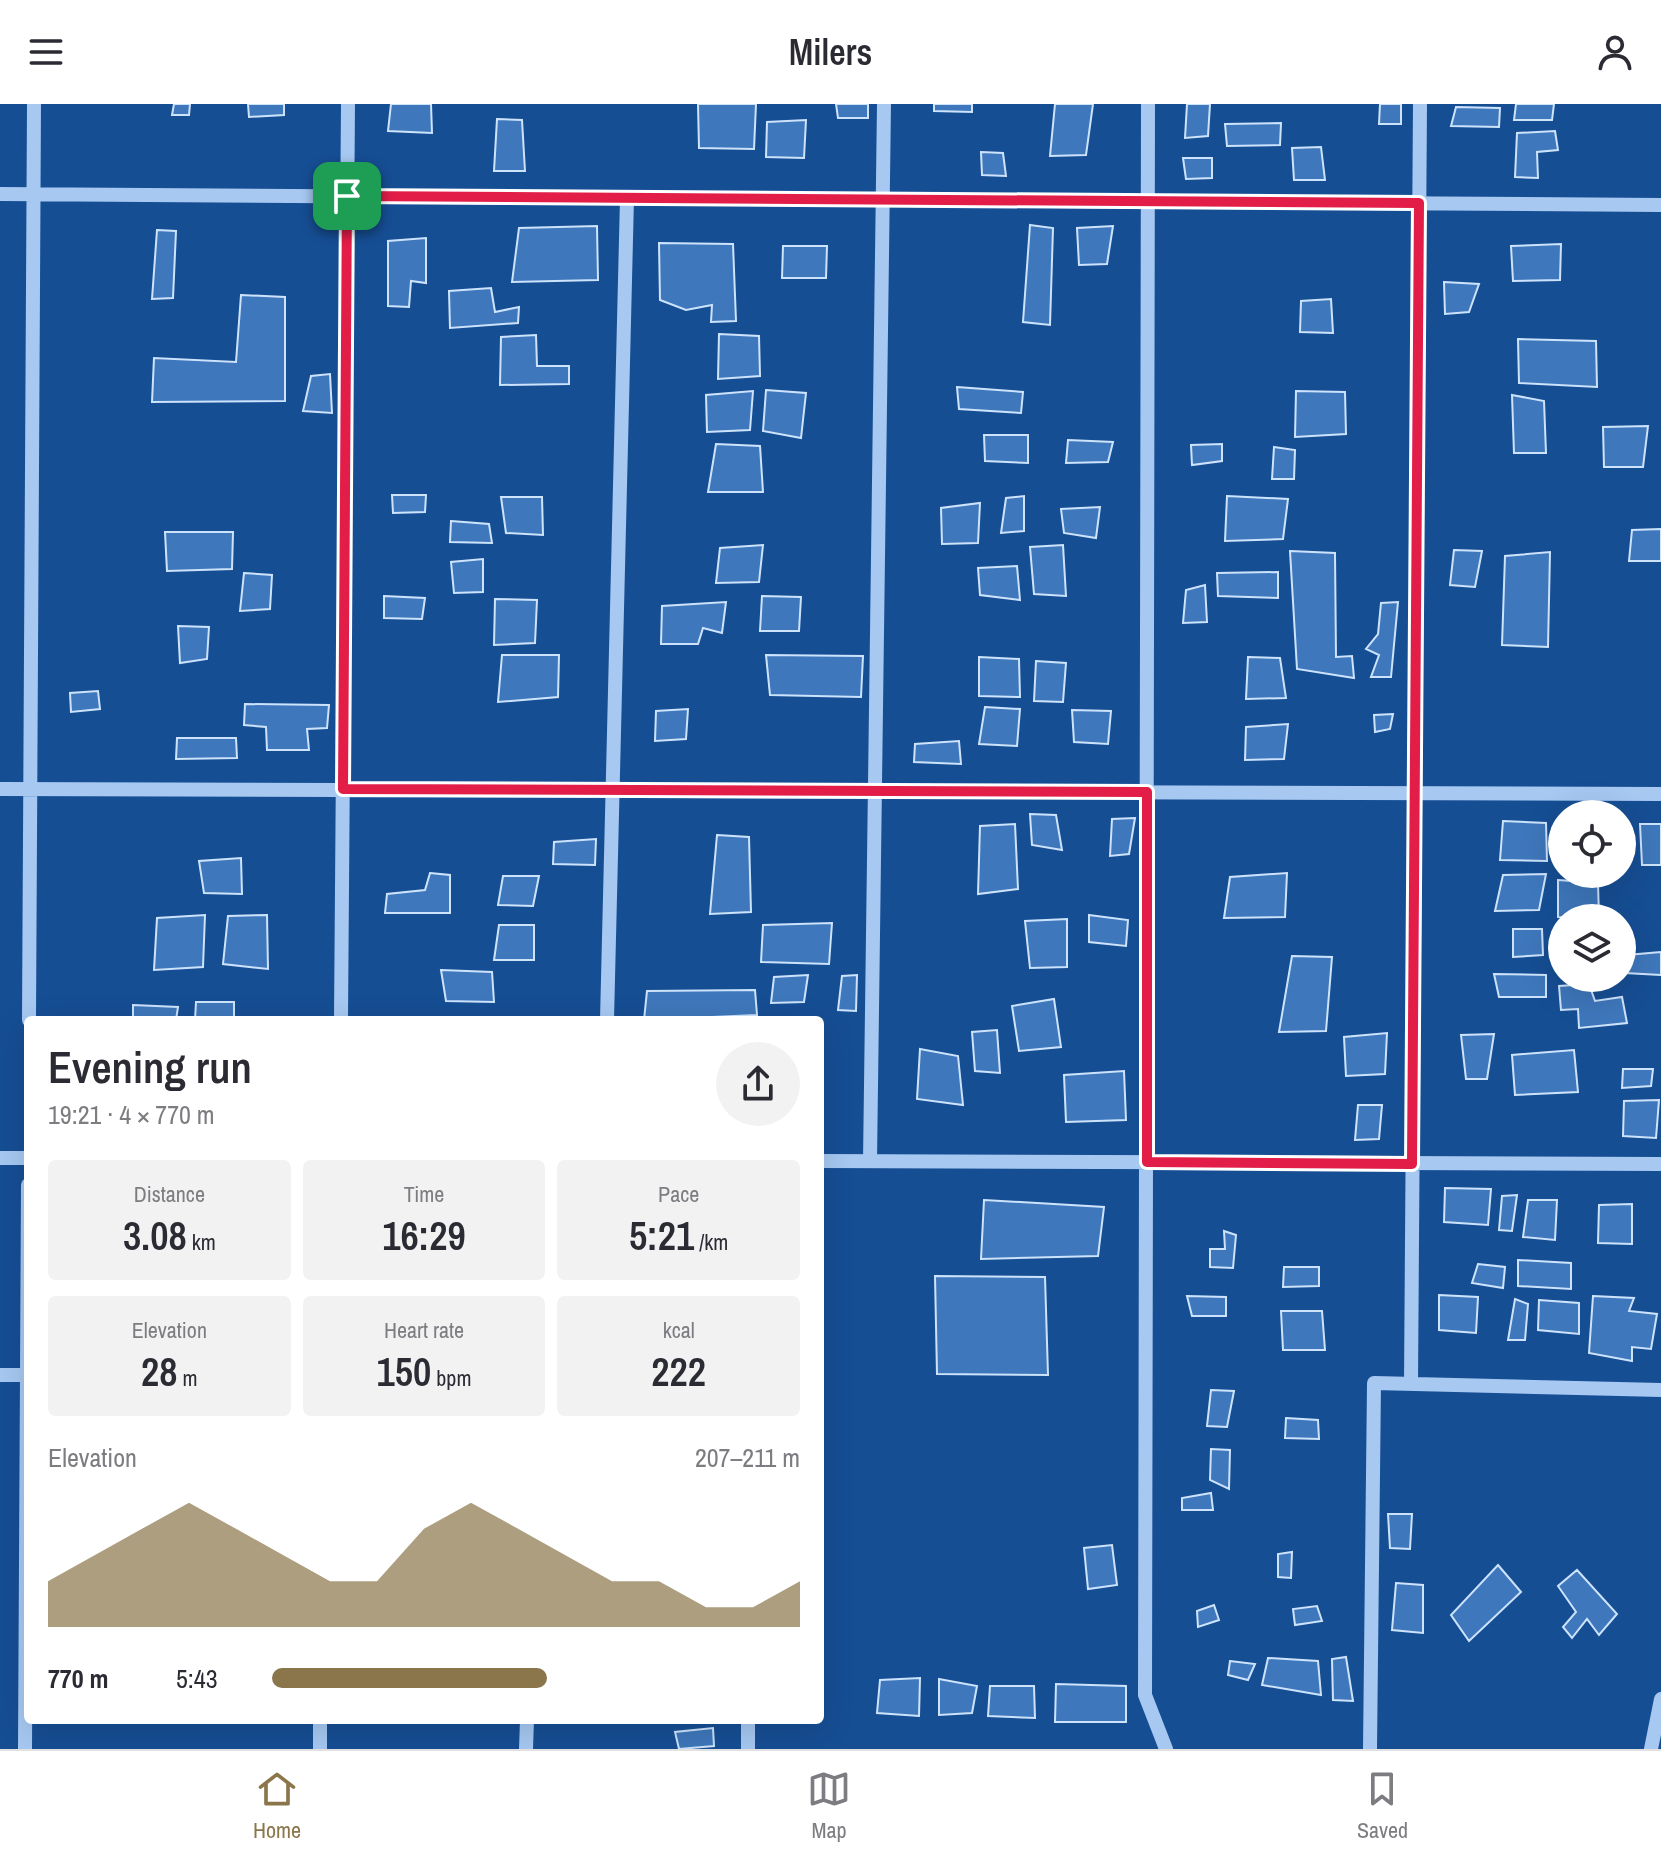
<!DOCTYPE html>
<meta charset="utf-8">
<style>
:root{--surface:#fff;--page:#f2f2f3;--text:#2b2b33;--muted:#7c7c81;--line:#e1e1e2;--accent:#8a764a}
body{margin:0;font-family:"Archivo Narrow",sans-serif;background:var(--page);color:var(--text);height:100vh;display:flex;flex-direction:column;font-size:30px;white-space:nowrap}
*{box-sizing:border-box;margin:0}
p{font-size:26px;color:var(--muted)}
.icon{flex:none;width:44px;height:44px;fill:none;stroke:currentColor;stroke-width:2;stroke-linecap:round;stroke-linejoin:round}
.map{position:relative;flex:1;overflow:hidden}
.details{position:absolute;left:24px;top:912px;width:800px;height:708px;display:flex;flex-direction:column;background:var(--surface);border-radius:8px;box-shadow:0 8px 32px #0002}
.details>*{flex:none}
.fabs{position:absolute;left:1548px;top:696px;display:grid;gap:16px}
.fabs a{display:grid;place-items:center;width:88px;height:88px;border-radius:50%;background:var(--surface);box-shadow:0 8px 32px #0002;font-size:40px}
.pin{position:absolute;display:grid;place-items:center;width:68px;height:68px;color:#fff;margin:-34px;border-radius:16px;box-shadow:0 4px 12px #0006}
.round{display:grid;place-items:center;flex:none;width:84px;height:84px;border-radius:42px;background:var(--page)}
.head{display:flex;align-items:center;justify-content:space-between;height:136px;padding:0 24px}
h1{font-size:44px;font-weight:600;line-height:60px}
.figures{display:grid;grid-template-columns:repeat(3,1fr);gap:12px;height:136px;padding:8px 24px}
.figures div{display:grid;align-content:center;border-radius:8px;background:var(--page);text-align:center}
.figures b{font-size:40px;font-weight:600}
.figures small{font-size:22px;font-weight:400}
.figures p{font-size:22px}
.chart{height:224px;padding:16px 24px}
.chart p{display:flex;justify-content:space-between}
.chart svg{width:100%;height:144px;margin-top:8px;fill:var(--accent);opacity:.7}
ul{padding:0 24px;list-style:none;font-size:26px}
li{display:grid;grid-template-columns:128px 96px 1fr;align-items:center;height:60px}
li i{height:20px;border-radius:10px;background:var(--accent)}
header{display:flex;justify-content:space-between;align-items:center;height:104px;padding:0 24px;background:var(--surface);font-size:36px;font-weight:600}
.menu{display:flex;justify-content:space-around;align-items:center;height:112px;border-top:2px solid var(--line);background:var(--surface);font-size:22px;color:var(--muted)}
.menu a{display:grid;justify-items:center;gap:4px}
.menu .current{color:var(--accent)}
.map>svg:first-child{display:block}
</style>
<header><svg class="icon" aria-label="menu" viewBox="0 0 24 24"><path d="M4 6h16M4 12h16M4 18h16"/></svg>Milers<svg class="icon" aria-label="person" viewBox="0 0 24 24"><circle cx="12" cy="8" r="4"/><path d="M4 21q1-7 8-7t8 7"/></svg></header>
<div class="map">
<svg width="1661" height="1645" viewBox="0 0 1661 1645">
<rect width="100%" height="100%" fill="#164e94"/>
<path fill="#3e77bb" stroke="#cde3fc" stroke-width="2" d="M174,0h16l-1,11h-17z
M248,0h36v11l-35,2z
M391,0h40l1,29 -44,-2z
M698,0h58l-2,45 -55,-1z
M836,0h32v14h-30z
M934,0h38v8l-38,-1z
M1055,0h38l-7,51 -36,1z
M1187,0h23l-2,32 -23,2z
M1380,0h21v20h-22z
M1516,0h38l-2,16h-38z
M1456,3l44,1 -1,19 -48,-1z
M497,15l25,1 3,51h-31z
M806,16l-2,38 -38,-1 1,-35z
M1281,19l-1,22 -53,1 -2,-22z
M1555,27l3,19 -21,2 1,26 -23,-1 2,-44z
M1321,43l4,33h-31l-2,-32z
M981,48l22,1 3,23 -24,-1z
M1183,54h29v20l-26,1z
M1030,121l23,3 -3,97 -27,-3z
M597,122l1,54 -86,2 7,-54z
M1113,122l-6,38 -28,1 -2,-37z
M157,126l19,1 -3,67 -21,1z
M426,134v45l-15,-2 -2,26 -21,-1v-65z
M659,139l74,1 3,77 -25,1 1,-17 -26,5 -26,-10z
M1561,140l-1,36 -47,1 -2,-35z
M783,142h44l-1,32h-44z
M1444,178l35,2 -10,28 -24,2z
M491,184l4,24 24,-5 -1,16 -68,5 -1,-37z
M241,191l44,2v104l-133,1 2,-44 82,4z
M1331,195l2,34 -33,-1 1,-31z
M719,230l40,2 1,40 -42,3z
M536,231l1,31h32v18l-69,1 1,-48z
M1518,235l78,2 1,46 -78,-4z
M330,270l2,39 -29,-2 8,-35z
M957,283l66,5 -2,21 -62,-4z
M766,286l40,3 -5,45 -38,-7z
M753,287l-3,39 -43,2 -1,-37z
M1296,287l49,1 1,42 -51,3z
M1512,291l32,6 2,52h-32z
M1648,322l-5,41h-39l-1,-40z
M984,331h44v28l-43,-2z
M1068,336l45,2 -5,20 -42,1z
M716,340l44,2 3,46h-55z
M1222,340v17l-30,4 -1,-20z
M1274,343l21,3 -1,29h-22z
M392,391h34l-1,17 -32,1z
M1024,392v35l-23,2 5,-35z
M1227,392l61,3 -5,40 -58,2z
M501,393h41l1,38 -37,-2z
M980,399l-2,40 -36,1 -1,-36z
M1100,403l-4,31 -32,-5 -3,-24z
M451,417l38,3 3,19 -42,-1z
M1661,425v32h-32l3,-31z
M165,428h68l-1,37 -65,2z
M763,441l-4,37 -43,1 4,-35z
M1063,441l3,51 -32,-2 -4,-47z
M1454,446l28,1 -7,36 -25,-2z
M1290,447l45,2 1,104 16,-1 2,22 -57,-9z
M1550,448l-2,95 -46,-2 3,-89z
M483,455v33l-29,1 -3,-31z
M1017,462l3,34 -40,-5 -2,-27z
M1278,468v26l-60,-2 -1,-23z
M244,469l28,2 -2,34 -30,2z
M1205,481l2,37 -24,1 3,-33z
M384,492l41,2 -3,21 -38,-1z
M762,492l39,1 -2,34h-39z
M495,495l42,1 -2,43 -41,2z
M726,498l-4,31 -19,-5 -5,16h-37l1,-38z
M1398,498l-7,75h-20l8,-22 -13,-6 12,-15 3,-31z
M178,522l31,1 -2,32 -27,4z
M502,551h57l-1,42 -60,5z
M766,551l97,1 -2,41 -91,-2z
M979,553l40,2 1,38 -41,-1z
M1248,553l32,1 6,40 -40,1z
M1036,557l30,2 -3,39 -29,-1z
M98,587l2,18 -29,3 -1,-19z
M245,600l84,1 -2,23 -20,1 2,21h-42l-1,-23 -22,-2z
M985,603l35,2 -3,37 -38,-2z
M688,605l-2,30 -31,2 1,-30z
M1072,606l39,1 -3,33 -34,-2z
M1393,610l-3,15 -15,3 -1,-17z
M1288,620l-4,35 -39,1 1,-33z
M177,634h59l1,20 -61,1z
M959,637l2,23 -47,-2 1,-18z
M1030,710l26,1 6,35 -30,-5z
M1135,714l-6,36 -19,2 2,-37z
M1503,717l43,2 1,38 -47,-1z
M1015,720l3,65 -40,5 2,-68z
M1640,720h21v41h-19z
M717,731l32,2 2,75 -41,2z
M596,735l-1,26 -42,-1 1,-22z
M241,754l1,36 -38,-1 -5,-32z
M430,769l20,2v38h-65l2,-19 38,-4z
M1287,769l-2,44 -61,1 6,-41z
M1546,770l-7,36 -44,1 8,-36z
M503,772h36l-6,30 -35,-1z
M1558,776l40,3 1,35 -41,-1z
M205,811l-2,52 -49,3 3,-52z
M267,811l1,54 -45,-5 5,-48z
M1089,811l39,5 -2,26 -37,-4z
M1067,815v48l-37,1 -5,-47z
M832,819l-3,41 -68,-2 2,-37z
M499,821h35v35h-40z
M1513,825h29l1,26 -30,2z
M1661,848v23l-36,-2 2,-18z
M1292,852l40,1 -6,74 -47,1z
M441,866l51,2 2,30 -48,-1z
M1494,870l52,1v22h-47z
M808,871l-4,27 -33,1 3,-26z
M857,871l-1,36 -18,-1 4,-34z
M1589,880l6,17 27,-4 5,26 -48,5 -1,-19 -17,1 -2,-24z
M755,886l2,25 -113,5 3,-29z
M1054,895l7,48 -42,4 -7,-45z
M196,898h38v18h-39z
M133,901l45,2 -2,13h-43z
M997,926l3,43 -25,-2 -3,-39z
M1387,929l-2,41 -39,2 -2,-39z
M1494,930l-7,45h-21l-5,-44z
M920,945l38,7 5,49 -46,-6z
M1574,946l4,42 -63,3 -3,-40z
M1623,965h30l-2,17 -29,2z
M1124,967l2,49 -60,2 -2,-47z
M1659,996l-3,38 -33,-2 1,-35z
M1358,1001h24l-3,34 -24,1z
M1445,1084l46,1 -3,36 -44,-3z
M1517,1091l-5,36 -13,-1 3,-34z
M984,1096l120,7 -6,49 -117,3z
M1528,1096h29l-2,40 -32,-3z
M1632,1100v40l-34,-1 1,-38z
M1224,1127l12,4 -3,33 -23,-1v-18h15z
M1518,1156l53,3v26l-53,-3z
M1478,1160l27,3 -2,21 -31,-5z
M1284,1163h35v19l-36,1z
M935,1172l110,1 3,98 -111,-1z
M1439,1191l39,2 -2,36 -37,-3z
M1187,1192l39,1v19h-34z
M1593,1192l41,2 -5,13 28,3 -6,35 -19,-2v14l-43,-8z
M1515,1195l13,5 -3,36h-17z
M1539,1196l40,3v31l-41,-4z
M1281,1207h41l3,39h-42z
M1211,1286l23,1 -7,36 -20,-1z
M1286,1314l32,2 1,19 -34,-1z
M1211,1345l19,1 -1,39 -19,-9z
M1211,1389l2,17h-31v-12z
M1388,1410h24l-2,35 -20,-1z
M1112,1441l5,40 -29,4 -4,-41z
M1292,1448l-1,26 -13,-1v-23z
M1498,1461l23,27 -52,49 -18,-26z
M1577,1466l40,44 -18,21 -12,-16 -15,19 -9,-11 13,-15 -18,-26z
M1396,1479l27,2v48l-31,-3z
M1214,1501l5,15 -21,7 -1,-16z
M1317,1502l5,15 -27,4 -2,-16z
M1346,1553l7,44 -20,-1 -1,-41z
M1268,1554l50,3 3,34 -59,-10z
M1230,1557l25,3 -7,16 -20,-5z
M920,1574l-1,38 -42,-3 3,-33z
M939,1575l38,7 -5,27 -33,2z
M1056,1580l70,2v36h-71z
M990,1582h44l1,32 -47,-2z
M713,1624l1,18 -35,3 -4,-17z"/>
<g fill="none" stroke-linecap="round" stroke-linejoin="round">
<path stroke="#a6c8f1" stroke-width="14" d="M1148,0l-3,1591 21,54
M0,90l1661,11
M0,685l1661,5
M29,916l5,-916
M341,916l7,-916
M607,916l20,-822
M0,1054h28
M820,1057l841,3
M870,1057l14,-1057
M0,1271h28
M1411,1280l9,-1280
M25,1645l3,-564
M320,1645v-29
M526,1645l1,-29
M748,1645v-29
M1370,1645l4,-366 287,7
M1651,1645l10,-50"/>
</g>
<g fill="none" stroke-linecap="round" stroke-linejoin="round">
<defs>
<path id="route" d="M347,92l1072,7 -7,961 -265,-2v-370l-804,-3z"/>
</defs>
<use href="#route" stroke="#fff" stroke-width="16"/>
<use href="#route" stroke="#e11d48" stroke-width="10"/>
</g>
</svg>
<div class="fabs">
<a><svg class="icon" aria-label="locate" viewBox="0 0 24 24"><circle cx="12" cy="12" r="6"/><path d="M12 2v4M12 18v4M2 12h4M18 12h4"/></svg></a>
<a><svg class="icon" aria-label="layers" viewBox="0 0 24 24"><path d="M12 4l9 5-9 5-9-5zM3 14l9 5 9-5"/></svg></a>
</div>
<div class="pin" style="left:347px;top:92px;background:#1e9e55"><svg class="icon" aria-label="arrive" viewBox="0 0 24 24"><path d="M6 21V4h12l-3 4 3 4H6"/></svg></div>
<section class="details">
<div class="head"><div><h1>Evening run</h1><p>19:21 · 4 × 770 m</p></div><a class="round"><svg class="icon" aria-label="share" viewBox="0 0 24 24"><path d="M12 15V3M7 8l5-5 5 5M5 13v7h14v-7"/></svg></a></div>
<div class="figures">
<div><p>Distance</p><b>3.08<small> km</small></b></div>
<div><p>Time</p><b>16:29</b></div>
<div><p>Pace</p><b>5:21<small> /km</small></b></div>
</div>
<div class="figures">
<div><p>Elevation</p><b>28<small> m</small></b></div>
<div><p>Heart rate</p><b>150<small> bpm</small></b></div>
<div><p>kcal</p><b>222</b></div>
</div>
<div class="chart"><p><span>Elevation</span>207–211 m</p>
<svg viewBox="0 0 160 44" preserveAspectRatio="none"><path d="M0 44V30L10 22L20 14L30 6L40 14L50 22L60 30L70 30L80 14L90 6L100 14L110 22L120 30L130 30L140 38L150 38L160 30V44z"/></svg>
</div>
<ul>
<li><b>770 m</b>5:43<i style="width:52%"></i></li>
</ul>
</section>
</div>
<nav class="menu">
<a class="current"><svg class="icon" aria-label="home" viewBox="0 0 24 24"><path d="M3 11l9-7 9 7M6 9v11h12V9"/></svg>Home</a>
<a><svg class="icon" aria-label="map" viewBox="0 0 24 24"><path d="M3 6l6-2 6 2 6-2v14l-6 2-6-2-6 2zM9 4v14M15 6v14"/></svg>Map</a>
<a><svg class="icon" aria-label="saved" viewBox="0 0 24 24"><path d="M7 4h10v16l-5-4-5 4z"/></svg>Saved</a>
</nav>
